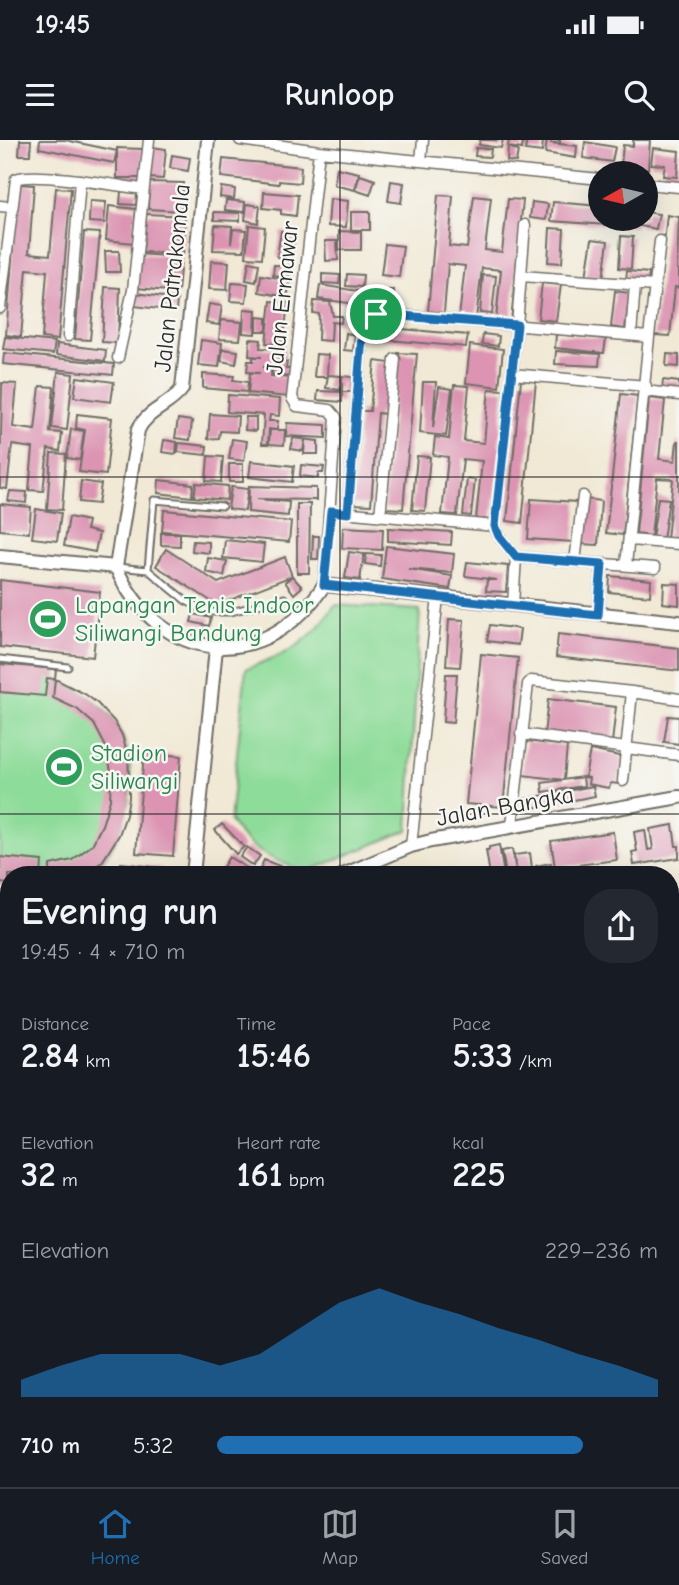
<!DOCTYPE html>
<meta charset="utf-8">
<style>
:root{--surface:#171b24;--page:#242831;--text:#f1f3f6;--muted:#9ea1a6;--line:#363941;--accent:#1f6fb2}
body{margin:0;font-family:"Comic Neue",sans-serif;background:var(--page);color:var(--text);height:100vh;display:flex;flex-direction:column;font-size:26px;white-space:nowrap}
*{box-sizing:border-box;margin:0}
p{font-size:23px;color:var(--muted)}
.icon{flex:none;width:38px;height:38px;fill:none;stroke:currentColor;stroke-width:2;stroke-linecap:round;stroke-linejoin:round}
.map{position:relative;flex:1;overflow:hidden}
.side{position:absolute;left:0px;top:726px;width:679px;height:621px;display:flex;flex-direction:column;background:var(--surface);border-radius:28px 28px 0 0;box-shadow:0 7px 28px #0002}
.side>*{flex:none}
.needle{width:46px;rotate:262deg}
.tools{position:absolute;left:588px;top:21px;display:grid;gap:14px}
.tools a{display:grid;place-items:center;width:70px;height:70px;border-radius:50%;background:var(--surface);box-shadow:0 7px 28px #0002;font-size:35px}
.pin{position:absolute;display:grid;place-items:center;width:60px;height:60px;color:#fff;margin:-30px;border:4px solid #fff;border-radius:50%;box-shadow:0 2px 7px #0007}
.round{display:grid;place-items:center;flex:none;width:74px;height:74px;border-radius:28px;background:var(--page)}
.summary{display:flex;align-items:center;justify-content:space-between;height:119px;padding:0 21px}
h1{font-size:38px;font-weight:800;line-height:52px}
.metrics{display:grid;grid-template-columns:repeat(3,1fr);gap:10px;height:119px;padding:7px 21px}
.metrics div{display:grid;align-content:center}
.metrics b{font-size:35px;font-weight:800}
.metrics small{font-size:19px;font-weight:400}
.metrics p{font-size:19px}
.chart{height:196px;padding:14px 21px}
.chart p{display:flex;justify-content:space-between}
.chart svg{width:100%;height:126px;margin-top:7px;fill:var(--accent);opacity:.7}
ul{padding:0 21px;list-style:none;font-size:23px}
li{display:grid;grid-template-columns:112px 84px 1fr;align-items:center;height:52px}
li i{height:18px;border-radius:9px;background:var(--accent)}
.status{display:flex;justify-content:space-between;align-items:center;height:49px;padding:0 35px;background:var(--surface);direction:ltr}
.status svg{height:19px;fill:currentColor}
header{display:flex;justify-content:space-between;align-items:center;height:91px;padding:0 21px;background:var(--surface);font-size:32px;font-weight:800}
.dock{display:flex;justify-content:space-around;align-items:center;height:98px;border-top:2px solid var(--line);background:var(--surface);font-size:19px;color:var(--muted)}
.dock a{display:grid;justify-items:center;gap:4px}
.dock .on{color:var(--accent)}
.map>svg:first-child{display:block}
</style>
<div class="status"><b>19:45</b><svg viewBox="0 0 49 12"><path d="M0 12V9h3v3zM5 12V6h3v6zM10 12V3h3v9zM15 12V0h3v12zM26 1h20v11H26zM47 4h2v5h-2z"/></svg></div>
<header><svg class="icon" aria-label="menu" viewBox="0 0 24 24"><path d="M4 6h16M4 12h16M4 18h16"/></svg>Runloop<svg class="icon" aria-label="search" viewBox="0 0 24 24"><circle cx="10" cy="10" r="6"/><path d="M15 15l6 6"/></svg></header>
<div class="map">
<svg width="679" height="1347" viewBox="0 0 679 1347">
<rect width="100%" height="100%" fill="#f6f6f2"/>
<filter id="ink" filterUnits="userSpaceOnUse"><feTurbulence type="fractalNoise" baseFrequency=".0143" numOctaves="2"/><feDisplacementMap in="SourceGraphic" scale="14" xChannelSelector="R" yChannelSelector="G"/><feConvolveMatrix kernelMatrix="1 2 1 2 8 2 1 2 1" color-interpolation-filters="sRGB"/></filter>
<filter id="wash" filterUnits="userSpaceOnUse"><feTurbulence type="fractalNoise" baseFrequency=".00686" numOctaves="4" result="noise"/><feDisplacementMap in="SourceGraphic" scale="28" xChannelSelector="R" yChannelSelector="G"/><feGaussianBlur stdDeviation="1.57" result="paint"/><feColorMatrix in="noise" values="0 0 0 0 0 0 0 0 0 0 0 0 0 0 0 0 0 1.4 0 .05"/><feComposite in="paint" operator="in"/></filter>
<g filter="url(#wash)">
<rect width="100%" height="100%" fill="#f1e9d5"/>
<path fill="#e8d2ee" d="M347,1339h164l-11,8h-149z"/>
<path fill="#8edc9a" stroke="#5c8462" stroke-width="2" d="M335,465l85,5 -12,220 -102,42c-31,-11 -59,-22 -76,-51l16,-152c45,-18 61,-23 89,-64z
M0,524l56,5 -1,10c23,11 45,22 60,44 25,36 17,91 -5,127 -6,10 -14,22 -26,25 -15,4 -57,0 -75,0l-9,8z"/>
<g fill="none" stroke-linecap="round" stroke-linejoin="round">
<path stroke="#73b5e8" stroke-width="3.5" d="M670,767l9,-4"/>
</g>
<g id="blocks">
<path fill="#dc94b2" d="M20,0h11l-1,15h-11z
M40,0h25l52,11 -3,12 -75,-15z
M480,0h23l-2,8 -22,-3z
M509,0h14l-1,9 -14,-2 10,4 -2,11 -9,-1 1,-14z
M527,0h16l-1,12 -17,-2z
M547,0h13v3h-10l27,3 -1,12 -31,-5z
M633,0h17l-2,29 -27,-3 2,-21 10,1z
M585,2l30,5 -3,15 -29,-4z
M152,7l14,2 -3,30 -14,-1z
M117,8l26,1v29h-26z
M476,8l15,1 -1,8 -15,-1z
M653,8l26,3 -2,26 -14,-1 2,-11 -14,-1z
M172,15l18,3 -2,13 -18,-3z
M223,19l78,8 -1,16 -21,-2v3l-58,-7z
M337,28l22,5 -4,17 -21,-5z
M360,35l15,5 -5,15 -15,-5z
M391,41l13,2 -3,20 -13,-2z
M149,42l34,1 -1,28 -34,-2z
M18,44l16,1 -5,68 21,2 6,-67 15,1 -13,151 -16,-2 5,-67 -20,-2 -6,68 -15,-2z
M221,47l14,2 -1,10 -14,-2z
M121,51l16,1 -1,13 -16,-1z
M264,52l34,3 -2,21 -15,-2v-4l-18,-2z
M438,55l15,1 -4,50 18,2 7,-52 17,2 -6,52 17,2 6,-53 15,1 -12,122 -15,-2 5,-50 -19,-2 -6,51 -17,-2 6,-51 -17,-2 -4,49 -16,-2z
M330,59l18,2 -2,26 -18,-1z
M226,60l19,2 -1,10 -19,-2z
M90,61l16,1 -2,21 -15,-1z
M532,62l16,2 -2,16 -16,-2z
M553,62l47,4v13h37l-1,8 -85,-6z
M247,64l13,2 -2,17 -13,-3z
M109,66l27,3 -3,34 -27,-3z
M214,72l26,1v8l-26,-1z
M351,72h19v18h-19z
M646,72l13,2 -3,15 -16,-3 1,-7h5z
M146,74l39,2 -2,38 -40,-2z
M667,75l12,2 -2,52 2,1v18l-4,-1 -5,49 -16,-1z
M215,85l17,1 -1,17 2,-14 13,1 -2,21 -31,-1z
M249,85l16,2 -3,31 -16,-1z
M550,88l14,1 -2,34 -14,-1z
M281,91l14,3 -3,25 -15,-2z
M339,91l22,1v18h-22z
M84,92l16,1 -10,107 -15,-1z
M621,96l12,1 -2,32 -12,-1z
M592,99l16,2 -5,38 -17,-2z
M325,101h12l1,19 -12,1z
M385,104l18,2 -4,31 -18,-2z
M105,111h14l1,21h-14z
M140,114l41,3 -3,35 -41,-4z
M211,121l18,1 -2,28 -18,-1z
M249,122l10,2 -3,18 -10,-2z
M274,125l16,1 -1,11 -16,-2z
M627,131l22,2 -1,9 -22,-2z
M322,134l18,1 -1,9 -17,-1z
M347,134l16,1 -1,12 -16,-1z
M261,135l29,5 -3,17 -28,-5z
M483,135l13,1 -4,38 -12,-1z
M232,143l16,1 -2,18 -16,-1z
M542,143l19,2 -5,36 -18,-2z
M320,145l38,6 -2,13 -38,-5z
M105,147l15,1 -2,55 -16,-1z
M379,150h15v15h-16z
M615,151l15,2 -5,36 -14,-2z
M136,153l41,6 -1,12 -42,-5z
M271,161l17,2 -5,42 -17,-2z
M314,161l16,1 3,14h9l-1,7 -9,-1 -1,19 -13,-1 1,-26 -6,-1z
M209,164l13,2 -3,19 -13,-2z
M244,169l12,1 -1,24 -12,-1z
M257,177l10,1v13h-10z
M221,180l21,2 -2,18 -21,-1z
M368,186l100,9 -2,12 -99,-9z
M346,193l9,2 -2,16 -9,-1z
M483,194l16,2 -1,10 -16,-2z
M556,194l50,5 -2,14 -49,-5z
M5,197l50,5 -2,12 -50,-5z
M250,199l11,1 -1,8 13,1 -1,18h-9l8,1v8l20,2 -2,19 -41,-4 2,-20h10l-13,-1 1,-11h5v-4h9l-13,-1z
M201,200l21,3 -3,24 -21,-2z
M57,204l49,6 -1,11 -49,-6z
M470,205l33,4 -4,38 -33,-4z
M275,206l10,1 -1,15h3l-1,7h6l-1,8 -19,-2z
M223,209l15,2 -2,13 -15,-3z
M556,211l44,3 -1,12 -44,-2z
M4,213l110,11 -1,11 -110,-11z
M398,213l19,1 -14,155 -19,-1z
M316,214l12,1 -1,22h-13z
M667,214l12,1v12l-13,-1z
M375,221l15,2 -5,51 -7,-1 -7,92 -18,-1 7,-93h10z
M58,232l15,2 -6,56 -15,-2z
M203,234l31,2 -1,4 15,2 -1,10 -44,-4z
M328,235l24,2 1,15h-11v-15l-2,13 -14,-2z
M77,237l37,5 -3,20 -37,-5z
M521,240l15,1 -14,142 -15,-2z
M663,240l16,2v10l-17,-2z
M423,242h13l-3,46 6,-41 13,2 -6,47 -26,-3z
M2,243l15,1 -4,43 22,3 5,-44 14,1 -4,45 12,1 -2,18 -12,-2 -5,42 -14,-1 4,-42 -21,-3 -5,44 -7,-1z
M454,245l15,1 -5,55 20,2 5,-54 15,1 -5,55h3l-11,75 -15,-1 6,-58 -19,-2 -6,56 -15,-1 6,-57 -15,-2 2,-18 14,2z
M318,251l24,1v10l-25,-2z
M621,254l17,2 -15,139 -17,-2z
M228,255l52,4 -1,17 -9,-1 -1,6h9l-1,9 -8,-1 -1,15h-6l2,-29 -37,-3z
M649,258l16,2 -6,59 16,2 2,-20h2v100l-12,-1 6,-61 -16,-1 -6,58 -15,-2z
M77,274l35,4 -6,57 -27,-3 6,-42 -9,-2z
M210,274l28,2 -1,16 -17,-1 -1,7 -11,1z
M246,277h10v14l-11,-1z
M178,279l14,2 -2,19 -15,-2z
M287,283l39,2v13l-40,-2z
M71,289l13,2 -4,29 -13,-2z
M270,290h15l-1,15 -15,-1z
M293,298l25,3v13h-14l1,-14 -2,11 -12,-2z
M232,299l15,2 -3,20 -15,-2z
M164,300l13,2 -1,12 -14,-2z
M179,303l28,3 -1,9 -28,-3z
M51,313l15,1 -4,56 -15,-1z
M208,316l15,1 -2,25 -15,-1z
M417,316l13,1 -5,54 -13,-1z
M251,321l43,5 -2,16 -43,-5z
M229,324h14v18h-14z
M301,325l23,2 -1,6h-5v5l-18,-2z
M467,339l8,1 -4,36 -8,-1z
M159,340l34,4 -1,13 -34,-4z
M81,341l20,3 -3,20 -19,-2z
M196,343l32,3 -1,14 -33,-3z
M249,346l67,2v12l-59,-1 32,3 -1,14 -40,-4z
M231,347l17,2 -3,22 -17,-2z
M10,351l17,1 -1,11 -18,-2z
M658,358l11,1 -6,41 -11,-1z
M531,359l46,3 -3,40 -46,-3z
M585,359l16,2 -3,44 -17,-1z
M0,364l31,3 -2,26 -29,-3z
M297,364h13l-1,69h-12z
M36,369l25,4 -4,28 -25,-3z
M164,370l127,12 -2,20 -127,-11z
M69,377l19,4 -2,9 13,3 -4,19 -31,-6z
M343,387l40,2 -1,21 -40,-2z
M388,388l64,4 -1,13 -63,-4z
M161,393h19v13l-19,-1z
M313,396h6l-1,23h-6z
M225,400l39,4 -2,18 -39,-4z
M193,401l16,1v11l-17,-2z
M386,406l68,8 -2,19 -44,-4 44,7 -2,13 -68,-10z
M166,409l52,34 67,-26 7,19 -75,29 -61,-39z
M349,412l15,2 -4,26 -15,-2z
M366,414l15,1 -1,11 -15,-2z
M208,418l19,3 -3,15 -18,-4z
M467,422l41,4 -2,26 -20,-1 1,-11h10l-32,-4z
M292,436l10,11 -8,7 -9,-12z
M610,436l41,4 -1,16 -41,-4z
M0,440l100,12 -7,65 -93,-10z
M664,443l15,1v21l-16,-2z
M193,474l18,4 -2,8 -18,-4z
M449,479l15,1 -4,47 -14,-1z
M490,485l30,4 -2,16 -31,-4z
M558,494l121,14v23l-123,-14z
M481,514l37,4 -15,149 -37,-3z
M0,524l56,5 -1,10 30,15 12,9 17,18 8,14 6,21 1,21v21l-3,17 -7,20 -17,27 -19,13h-33v-10l22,-5 20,-15 10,-20 8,-25 1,-28 -4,-23 -13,-25 -17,-15 -24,-11 2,-19 -8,-1 -2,18 -45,-4z
M446,534h11l-4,49 -10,-1z
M548,559l68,8 -4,36 -68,-8z
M668,576l11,1v27l-15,-2z
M526,601l41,5 -3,34 -42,-5z
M590,610l34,7 -6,27 -7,-1 -2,5 -21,-4 1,-6 -4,-1z
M144,613l37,3 -8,100 -37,-3z
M583,637l1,9 -41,6 -1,-9z
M593,646l2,10 -69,13 -2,-10z
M222,684l22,23 -8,7 -21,-24z
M673,685l3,21h3v12l-45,7 -2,-13 5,-1 -3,-19 11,-2 3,20 5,-1 -3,-20z
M613,692l4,28 -62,8 -4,-27z
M499,705l5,30h-14l-4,-25h3v-3z
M247,707l13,9 -7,10 -13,-9z
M512,709l4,22 -2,-16 16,-2 3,22h-27l-4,-24z
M0,717l42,4 -1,14h-32v9l-9,-1z
M229,717l29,18h-40z
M264,720l26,10 -2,5h-12l-16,-6z
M121,723l41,5 -1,7h-41z
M551,723l2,12h-16l-1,-9z
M673,776l6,20 -9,3v-22z
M0,817l9,1v17l-9,-1z
M677,847l2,1v43l-5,-2 3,-6 -7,-2v-13z
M9,859v40h-2l-2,-13h-5v-25z
M9,982v21l-9,2v-22z
M9,1015v72l-7,-15 -2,1v-54z
M3,1151l6,11v27l-9,-18v-18z
M679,1158v37l-6,4 -3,-5v-31z
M0,1224l9,3v19l-9,-3z
M0,1245l9,3v19l-5,15 -4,-1z
M678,1271l1,33 -2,1 -7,-13v-17z
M11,1339h12l4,8h-21l-3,-5z
M236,1339h20l2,5 -6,3h-12z
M258,1339h24l4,8h-23z
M398,1339h24l4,8h-24z
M461,1339h33l-16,8h-33z
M601,1339h24l-8,6 1,2h-11z"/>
</g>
</g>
<g filter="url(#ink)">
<use href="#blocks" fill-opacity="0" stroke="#706e66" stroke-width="2"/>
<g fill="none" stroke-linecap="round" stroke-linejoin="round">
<defs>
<path id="service" d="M117,427l31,3 38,31 22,11h23l53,-14
M148,430l6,-70 68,6
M0,519l68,8
M0,759l9,1
M0,1136l9,-5
M0,1181l9,17
M670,1200l9,18
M670,1305l3,4 6,2
M295,1339l4,8
M383,1339l3,8
M143,1347l16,-8"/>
<path id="minor" d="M240,0l79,11 281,28
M319,11l-27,247 5,8 33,4 6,7 -12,168
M421,21l2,-21
M646,44l33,3
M0,66l11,1
M522,136l133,10
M0,168l16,-129c17,-8 103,7 127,10
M631,195l4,-50
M68,196l12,-156
M649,197l11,-96
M118,218l15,-68 16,-150
M512,234l134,12
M645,251l34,4
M331,371l164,15
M348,373l15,-189 5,-8 18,-2 263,23 -23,228
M380,376l15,-157
M630,400l49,4
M516,417l139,11
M575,422l8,-66
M513,465l3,-48 -17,-21 -4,-10 22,-201 8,-100
M598,475l4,-51
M521,594l158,21
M623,641l9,-89
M512,685l16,-141 3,-3 101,11 47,7
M411,706l27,-249
M0,905l9,-2
M670,918l8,10 1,6
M670,974l9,-12"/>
<path id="tertiary" d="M0,416l116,11
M116,427c42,98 150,108 208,18l355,37
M116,427l22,-137c9,-20 32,-24 44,-41l26,-249
M193,735l23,-227
M343,735l68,-29 20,-5 248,-44
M0,789h9
M670,849l9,-6
M0,965l9,-2
M670,1236l9,-5
M0,1319l9,-5
M333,1339l4,8
M517,1347l10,-8"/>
</defs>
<use href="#service" stroke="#706e66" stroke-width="9"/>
<use href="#minor" stroke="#706e66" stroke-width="13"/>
<use href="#tertiary" stroke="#706e66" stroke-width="16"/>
<use href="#service" stroke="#fff" stroke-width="5"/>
<use href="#minor" stroke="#fff" stroke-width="10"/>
<use href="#tertiary" stroke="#fff" stroke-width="12"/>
</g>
</g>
<g fill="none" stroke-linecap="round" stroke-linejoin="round" filter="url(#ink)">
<defs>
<path id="route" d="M376,174l141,11 -22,201 4,10 17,21 86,7 -4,51 -274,-30 7,-74 17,2 15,-189 5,-8z"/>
</defs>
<use href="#route" stroke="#fff" stroke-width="14"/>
<use href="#route" stroke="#1f6fb2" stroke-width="9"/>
</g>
<path fill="none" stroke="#2b2b2b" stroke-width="2" stroke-opacity="0.55" d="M340,0v735M0,337h679M0,674h679M0,1010h9M670,1010h9M340,1339v8"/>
<defs>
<symbol id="stadium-disc" viewBox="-11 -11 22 22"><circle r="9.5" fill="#2e9e5b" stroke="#f6f6f2"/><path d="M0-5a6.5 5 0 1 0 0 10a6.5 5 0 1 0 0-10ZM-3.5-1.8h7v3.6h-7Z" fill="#fff"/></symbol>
</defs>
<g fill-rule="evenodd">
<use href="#stadium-disc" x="26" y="457" width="44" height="44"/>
<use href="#stadium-disc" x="42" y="605" width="44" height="44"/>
</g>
<g text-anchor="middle" stroke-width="5" stroke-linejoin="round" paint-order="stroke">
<g font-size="24" fill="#2b2b2b" stroke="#f6f6f2">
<text transform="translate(172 138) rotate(-84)" y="8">Jalan Patrakomala</text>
<text transform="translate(282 158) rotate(-84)" y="8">Jalan Ermawar</text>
<text transform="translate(505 666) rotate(-10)" y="8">Jalan Bangka</text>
</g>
<g font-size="24" fill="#27864d" stroke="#f6f6f2" text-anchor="start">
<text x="75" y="473">Lapangan Tenis Indoor<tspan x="75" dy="28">Siliwangi Bandung</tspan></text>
<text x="91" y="621">Stadion<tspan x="91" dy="28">Siliwangi</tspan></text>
</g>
</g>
</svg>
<div class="tools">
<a><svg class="needle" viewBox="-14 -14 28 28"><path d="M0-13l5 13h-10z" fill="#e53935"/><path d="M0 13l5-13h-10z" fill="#9ea1a6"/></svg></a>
</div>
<div class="pin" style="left:376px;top:174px;background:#1e9e55"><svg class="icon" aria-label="arrive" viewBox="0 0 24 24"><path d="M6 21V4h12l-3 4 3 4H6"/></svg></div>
<section class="side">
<div class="summary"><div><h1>Evening run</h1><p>19:45 · 4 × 710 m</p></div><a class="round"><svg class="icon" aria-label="share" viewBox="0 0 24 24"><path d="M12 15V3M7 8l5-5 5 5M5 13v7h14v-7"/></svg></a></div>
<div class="metrics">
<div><p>Distance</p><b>2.84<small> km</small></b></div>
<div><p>Time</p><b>15:46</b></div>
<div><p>Pace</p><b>5:33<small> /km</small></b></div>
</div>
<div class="metrics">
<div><p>Elevation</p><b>32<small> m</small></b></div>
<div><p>Heart rate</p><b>161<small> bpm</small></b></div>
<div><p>kcal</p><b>225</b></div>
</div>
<div class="chart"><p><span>Elevation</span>229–236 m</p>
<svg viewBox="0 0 160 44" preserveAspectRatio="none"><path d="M0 44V38L10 33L20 29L30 29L40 29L50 33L60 29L70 20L80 11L90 6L100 11L110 15L120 20L130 24L140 29L150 33L160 38V44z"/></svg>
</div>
<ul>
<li><b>710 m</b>5:32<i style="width:83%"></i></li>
</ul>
</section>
</div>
<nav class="dock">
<a class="on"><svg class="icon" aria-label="home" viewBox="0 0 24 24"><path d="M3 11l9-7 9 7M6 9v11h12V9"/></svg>Home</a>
<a><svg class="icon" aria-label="map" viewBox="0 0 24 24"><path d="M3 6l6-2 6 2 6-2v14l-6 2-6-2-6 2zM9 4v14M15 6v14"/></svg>Map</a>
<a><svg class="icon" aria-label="saved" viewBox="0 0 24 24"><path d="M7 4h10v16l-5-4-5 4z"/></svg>Saved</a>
</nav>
